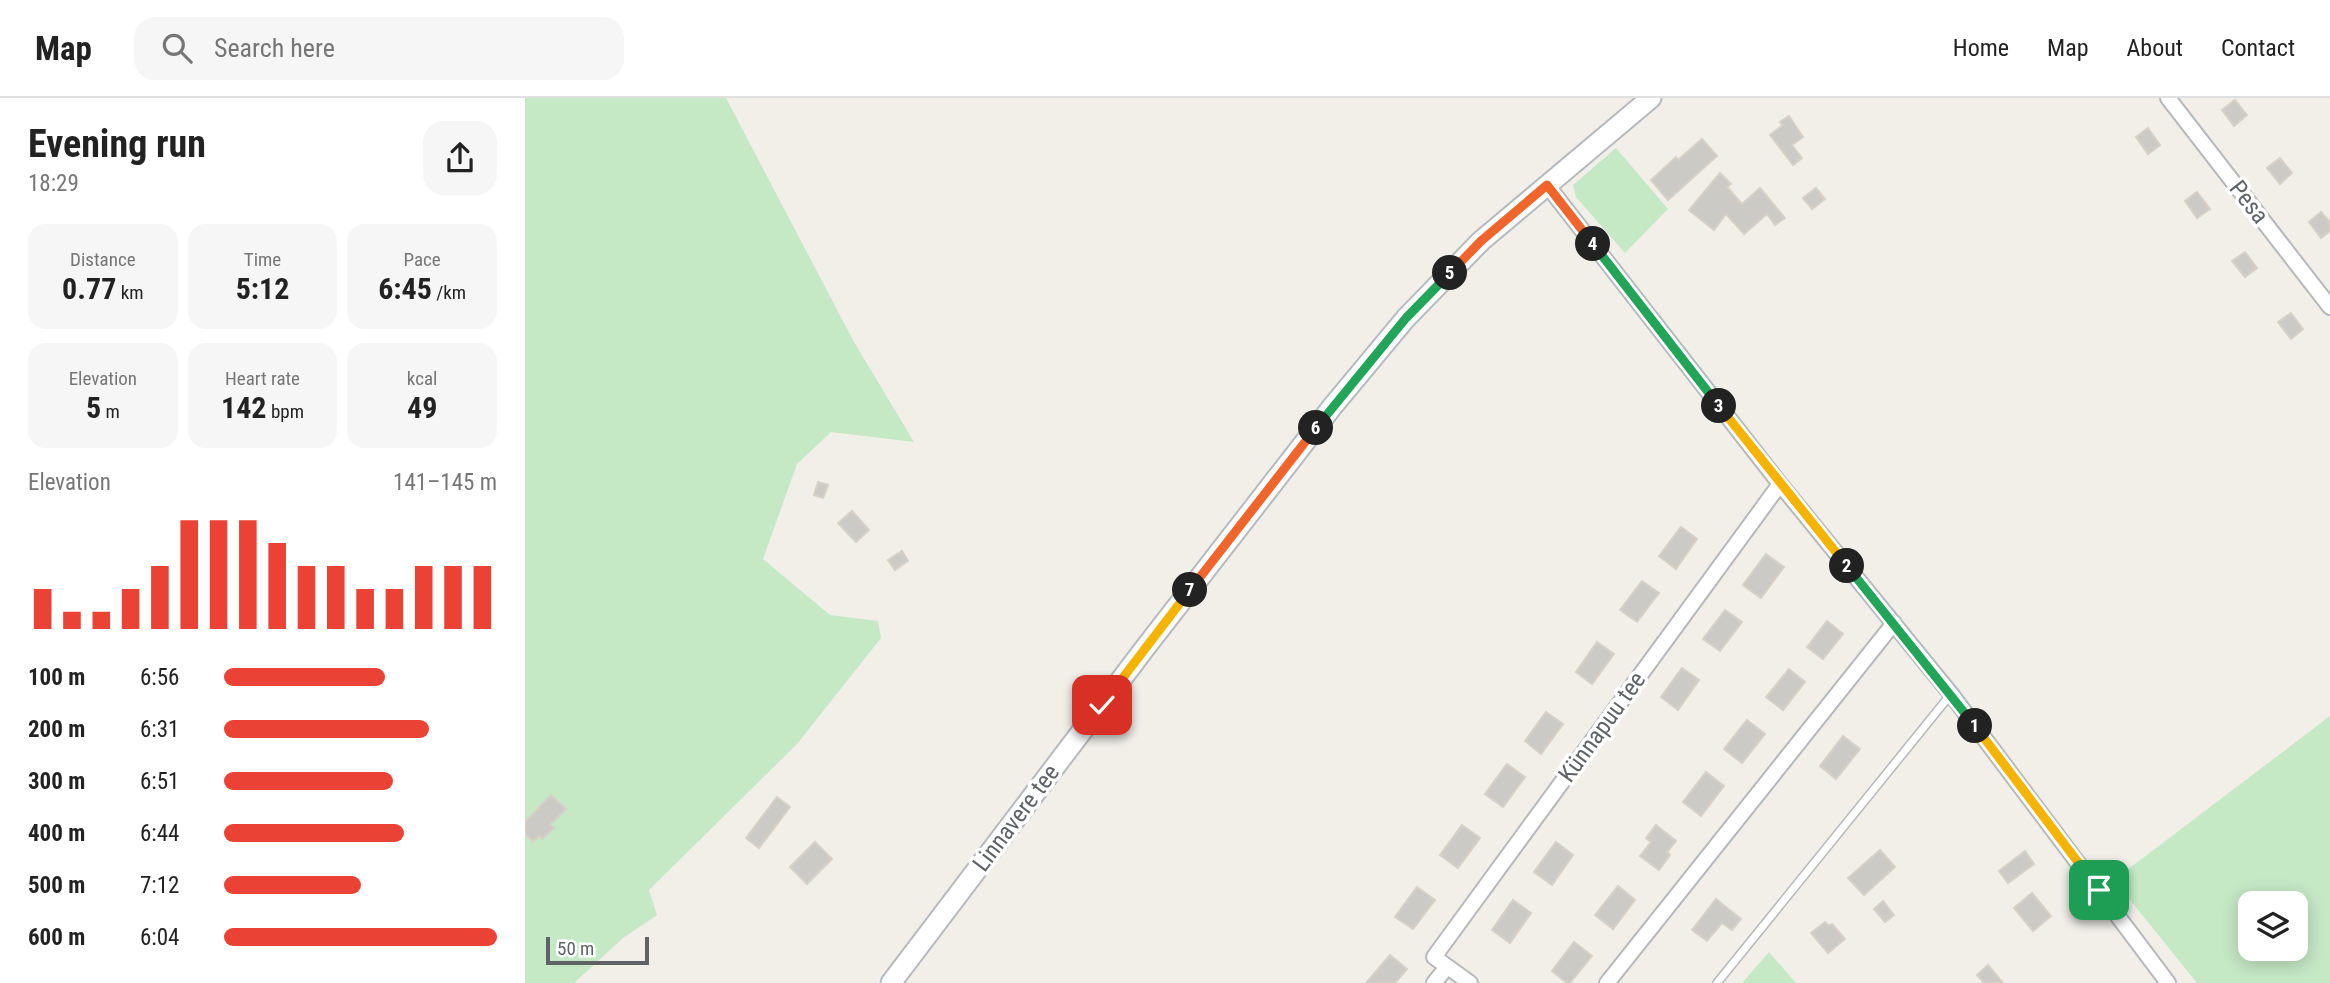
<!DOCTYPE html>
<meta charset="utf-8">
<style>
:root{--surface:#fff;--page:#f6f6f6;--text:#222;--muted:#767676;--line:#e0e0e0;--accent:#ea4335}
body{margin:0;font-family:"Roboto Condensed",sans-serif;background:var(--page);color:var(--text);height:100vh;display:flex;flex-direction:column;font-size:26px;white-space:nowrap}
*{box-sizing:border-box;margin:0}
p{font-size:23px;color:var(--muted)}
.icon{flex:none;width:38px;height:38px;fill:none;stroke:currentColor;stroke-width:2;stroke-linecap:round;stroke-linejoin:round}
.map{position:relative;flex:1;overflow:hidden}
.sheet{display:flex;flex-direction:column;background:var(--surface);width:525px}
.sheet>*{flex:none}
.buttons{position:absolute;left:1713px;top:793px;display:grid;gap:14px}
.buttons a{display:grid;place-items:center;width:70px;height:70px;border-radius:14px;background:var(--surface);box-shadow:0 4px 18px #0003;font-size:35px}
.scale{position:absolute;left:21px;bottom:18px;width:103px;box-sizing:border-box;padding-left:7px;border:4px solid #5f6368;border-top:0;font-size:19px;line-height:24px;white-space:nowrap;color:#5f6368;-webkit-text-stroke:5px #fff;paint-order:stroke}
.pin{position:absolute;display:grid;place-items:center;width:60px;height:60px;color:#fff;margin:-30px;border-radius:14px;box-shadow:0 4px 10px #0006}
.km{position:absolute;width:35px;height:35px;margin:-18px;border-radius:50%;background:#222;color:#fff;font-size:19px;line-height:35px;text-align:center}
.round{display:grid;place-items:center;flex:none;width:74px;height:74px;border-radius:21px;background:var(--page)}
.headline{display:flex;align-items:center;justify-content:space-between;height:119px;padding:0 28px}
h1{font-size:38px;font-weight:700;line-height:52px}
.stats{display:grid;grid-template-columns:repeat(3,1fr);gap:10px;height:119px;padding:7px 28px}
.stats div{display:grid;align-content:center;border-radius:18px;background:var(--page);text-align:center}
.stats b{font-size:30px;font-weight:700}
.stats small{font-size:19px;font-weight:400}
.stats p{font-size:19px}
.chart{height:196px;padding:14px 28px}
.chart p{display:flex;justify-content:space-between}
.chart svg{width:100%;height:126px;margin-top:7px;stroke:var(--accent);stroke-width:6}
ul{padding:0 28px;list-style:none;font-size:23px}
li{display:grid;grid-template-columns:112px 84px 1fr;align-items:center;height:52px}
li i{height:18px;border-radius:9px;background:var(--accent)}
header{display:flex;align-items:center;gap:42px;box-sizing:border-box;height:98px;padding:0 35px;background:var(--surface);border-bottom:2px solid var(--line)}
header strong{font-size:33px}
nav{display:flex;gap:38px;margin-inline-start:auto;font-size:24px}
.search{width:490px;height:63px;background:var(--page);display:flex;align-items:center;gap:18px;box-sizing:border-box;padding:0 24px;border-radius:21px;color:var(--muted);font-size:26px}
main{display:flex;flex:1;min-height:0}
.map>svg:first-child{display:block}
</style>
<header>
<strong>Map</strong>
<div class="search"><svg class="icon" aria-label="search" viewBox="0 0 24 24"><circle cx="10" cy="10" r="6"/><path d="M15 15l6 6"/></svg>Search here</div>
<nav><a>Home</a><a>Map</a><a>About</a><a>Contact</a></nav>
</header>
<main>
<section class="sheet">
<div class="headline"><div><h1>Evening run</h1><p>18:29</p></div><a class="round"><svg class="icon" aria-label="share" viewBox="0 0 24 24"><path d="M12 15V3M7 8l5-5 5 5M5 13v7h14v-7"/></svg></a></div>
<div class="stats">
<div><p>Distance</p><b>0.77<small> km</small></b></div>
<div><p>Time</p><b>5:12</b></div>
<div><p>Pace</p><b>6:45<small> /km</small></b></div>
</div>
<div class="stats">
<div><p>Elevation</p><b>5<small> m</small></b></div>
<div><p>Heart rate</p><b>142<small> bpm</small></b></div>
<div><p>kcal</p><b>49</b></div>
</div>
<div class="chart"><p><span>Elevation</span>141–145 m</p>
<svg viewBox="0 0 160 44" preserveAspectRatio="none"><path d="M5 44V30M15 44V38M25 44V38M35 44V30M45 44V22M55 44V6M65 44V6M75 44V6M85 44V14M95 44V22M105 44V22M115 44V30M125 44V30M135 44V22M145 44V22M155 44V22"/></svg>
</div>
<ul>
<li><b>100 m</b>6:56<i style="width:59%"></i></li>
<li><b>200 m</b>6:31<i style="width:75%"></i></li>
<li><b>300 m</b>6:51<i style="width:62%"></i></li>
<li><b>400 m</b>6:44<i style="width:66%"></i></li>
<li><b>500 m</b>7:12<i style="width:50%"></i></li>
<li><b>600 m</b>6:04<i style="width:100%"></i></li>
</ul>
</section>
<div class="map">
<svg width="1805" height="885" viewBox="0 0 1805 885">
<rect width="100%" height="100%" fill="#f1efe8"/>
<path fill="#c5e8c5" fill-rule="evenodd" d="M0,0h201l128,244 60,100 -83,-10 -34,32 -34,95 67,56 48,6 3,17 -84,106 -148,146 8,25 -34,23 -49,45h-49z
M1091,50l52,61 -43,44 -49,-56 -3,-12z
M1805,618v267h-133l-83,-103zM1726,805h45v45h-45z
M1244,854l27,31h-54z"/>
<path fill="#cccac5" stroke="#d6d1c6" stroke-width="2" d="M1710,2l12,15 -13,11 -12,-16z
M1264,18l14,21 -11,8 10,13 -9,7 -23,-30 13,-10 -3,-3z
M1623,30l12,17 -12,9 -12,-17z
M1177,41l15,17 -49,44 -17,-20 25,-23 2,3z
M1755,60l12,15 -12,11 -13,-16z
M1195,75l11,11 -4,3 15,17 18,-16 25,30 -10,7 -8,-11 -23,20 -18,-20 -12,16 -25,-20z
M1291,90l9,11 -13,10 -9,-11z
M1672,94l13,17 -13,9 -12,-17z
M1796,114l9,10v9l-9,7 -12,-16z
M1720,154l12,16 -12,9 -13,-16z
M1766,215l12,16 -12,10 -13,-17z
M293,384l10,3 -5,13 -9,-3z
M327,413l17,19 -13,12 -18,-19z
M1156,429l16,12 -21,30 -17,-13z
M377,453l6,10 -13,9 -7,-10z
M1241,456l18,13 -23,31 -18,-13z
M1117,483l17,12 -22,29 -17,-12z
M1200,512l17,12 -22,29 -17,-12z
M1302,523l16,13 -20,25 -16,-12z
M1072,544l17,12 -22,30 -16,-12z
M1157,570l17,12 -21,30 -17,-13z
M1264,571l16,13 -22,28 -17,-13z
M1021,614l17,12 -22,30 -16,-13z
M1222,622l18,14 -23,29 -18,-14z
M1318,638l17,13 -24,30 -16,-13z
M982,666l18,13 -22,30 -18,-13z
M1181,674l18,14 -23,30 -18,-14z
M26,697l15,14 -16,16 4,3 -12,11 -3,-3 -6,6 -8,-8v-12z
M252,699l13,10 -31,41 -13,-10z
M937,727l18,13 -22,30 -18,-13z
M1131,727l20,16 -9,11 3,3 -11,15 -19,-14 11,-14 -5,-4z
M290,744l17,17 -25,25 -17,-17z
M1031,744l17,13 -21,30 -18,-13z
M1355,752l15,17 -31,28 -16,-17z
M1500,753l9,13 -26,19 -9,-12z
M1093,788l17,14 -22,29 -18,-14z
M892,789l18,13 -22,29 -18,-12z
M1507,795l19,23 -18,15 -19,-23z
M1191,801l25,20 -9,11 -10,-7 -15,18 -15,-11z
M988,802l18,13 -21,30 -18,-13z
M1358,803l11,14 -9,7 -11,-13z
M1300,824l4,4 3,-2 13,15 -17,14 -17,-20z
M1049,844l18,14 -22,27h-3l-15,-12z
M865,857l17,14 -12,14h-29z
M1463,867l15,18h-19l-7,-8z"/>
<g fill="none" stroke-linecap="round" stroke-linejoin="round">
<defs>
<path id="lane" d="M1192,885l234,-289"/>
<path id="street" d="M1643,0l162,209
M1022,87l233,299 171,210 217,289
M909,885l13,-16
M945,885l-36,-26 346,-473
M1082,885l287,-360"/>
<path id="secondary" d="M366,885l254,-335 187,-241 74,-89 75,-77 170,-143"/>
</defs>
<use href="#lane" stroke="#b5b8bc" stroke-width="10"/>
<use href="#street" stroke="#b5b8bc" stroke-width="18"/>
<use href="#secondary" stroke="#b6babf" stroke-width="23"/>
<use href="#lane" stroke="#fff" stroke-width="7"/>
<use href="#street" stroke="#fff" stroke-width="14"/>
<use href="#secondary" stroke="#fff" stroke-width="19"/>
</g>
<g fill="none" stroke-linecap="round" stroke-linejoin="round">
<defs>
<path id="split-1" d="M1450,628l124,164"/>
<path id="split-2" d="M1322,468l128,160"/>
<path id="split-3" d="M1194,308l128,160"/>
<path id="split-4" d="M1068,146l126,162"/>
<path id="split-5" d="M925,175l31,-32 66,-56 46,59"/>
<path id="split-6" d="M791,330l90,-110 44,-45"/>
<path id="split-7" d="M665,492l126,-162"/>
<path id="split-8" d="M577,607l88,-115"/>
</defs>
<use href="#split-1" stroke="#fff" stroke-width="14"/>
<use href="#split-2" stroke="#fff" stroke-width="14"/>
<use href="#split-3" stroke="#fff" stroke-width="14"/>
<use href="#split-4" stroke="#fff" stroke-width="14"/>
<use href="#split-5" stroke="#fff" stroke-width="14"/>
<use href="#split-6" stroke="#fff" stroke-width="14"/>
<use href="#split-7" stroke="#fff" stroke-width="14"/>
<use href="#split-8" stroke="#fff" stroke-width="14"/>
<use href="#split-1" stroke="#f5b400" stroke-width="9"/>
<use href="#split-2" stroke="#22a559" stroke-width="9"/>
<use href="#split-3" stroke="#f5b400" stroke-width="9"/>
<use href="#split-4" stroke="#22a559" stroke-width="9"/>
<use href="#split-5" stroke="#f0652b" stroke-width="9"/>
<use href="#split-6" stroke="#22a559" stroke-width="9"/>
<use href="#split-7" stroke="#f0652b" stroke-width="9"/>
<use href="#split-8" stroke="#f5b400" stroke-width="9"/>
</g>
<g text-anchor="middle" stroke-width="7" stroke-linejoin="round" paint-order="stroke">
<g font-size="24" fill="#5f6368" stroke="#fff">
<text transform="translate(1724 104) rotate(52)" y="8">Pesa</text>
<text transform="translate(1077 629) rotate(-54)" y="8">Künnapuu tee</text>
<text transform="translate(491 720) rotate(-53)" y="8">Linnavere tee</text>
</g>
</g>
</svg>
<div class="buttons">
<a><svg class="icon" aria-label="layers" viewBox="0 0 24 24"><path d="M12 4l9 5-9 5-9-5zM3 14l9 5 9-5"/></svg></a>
</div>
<div class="scale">50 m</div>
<div class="pin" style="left:1574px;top:792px;background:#1e9e55"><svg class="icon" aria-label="arrive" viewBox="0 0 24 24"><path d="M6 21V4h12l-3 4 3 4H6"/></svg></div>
<div class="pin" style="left:577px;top:607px;background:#d93025"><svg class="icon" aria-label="check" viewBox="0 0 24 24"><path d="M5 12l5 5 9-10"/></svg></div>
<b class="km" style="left:1450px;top:628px">1</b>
<b class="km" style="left:1322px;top:468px">2</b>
<b class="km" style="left:1194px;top:308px">3</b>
<b class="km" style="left:1068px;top:146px">4</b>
<b class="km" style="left:925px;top:175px">5</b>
<b class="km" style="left:791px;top:330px">6</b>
<b class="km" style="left:665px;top:492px">7</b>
</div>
</main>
